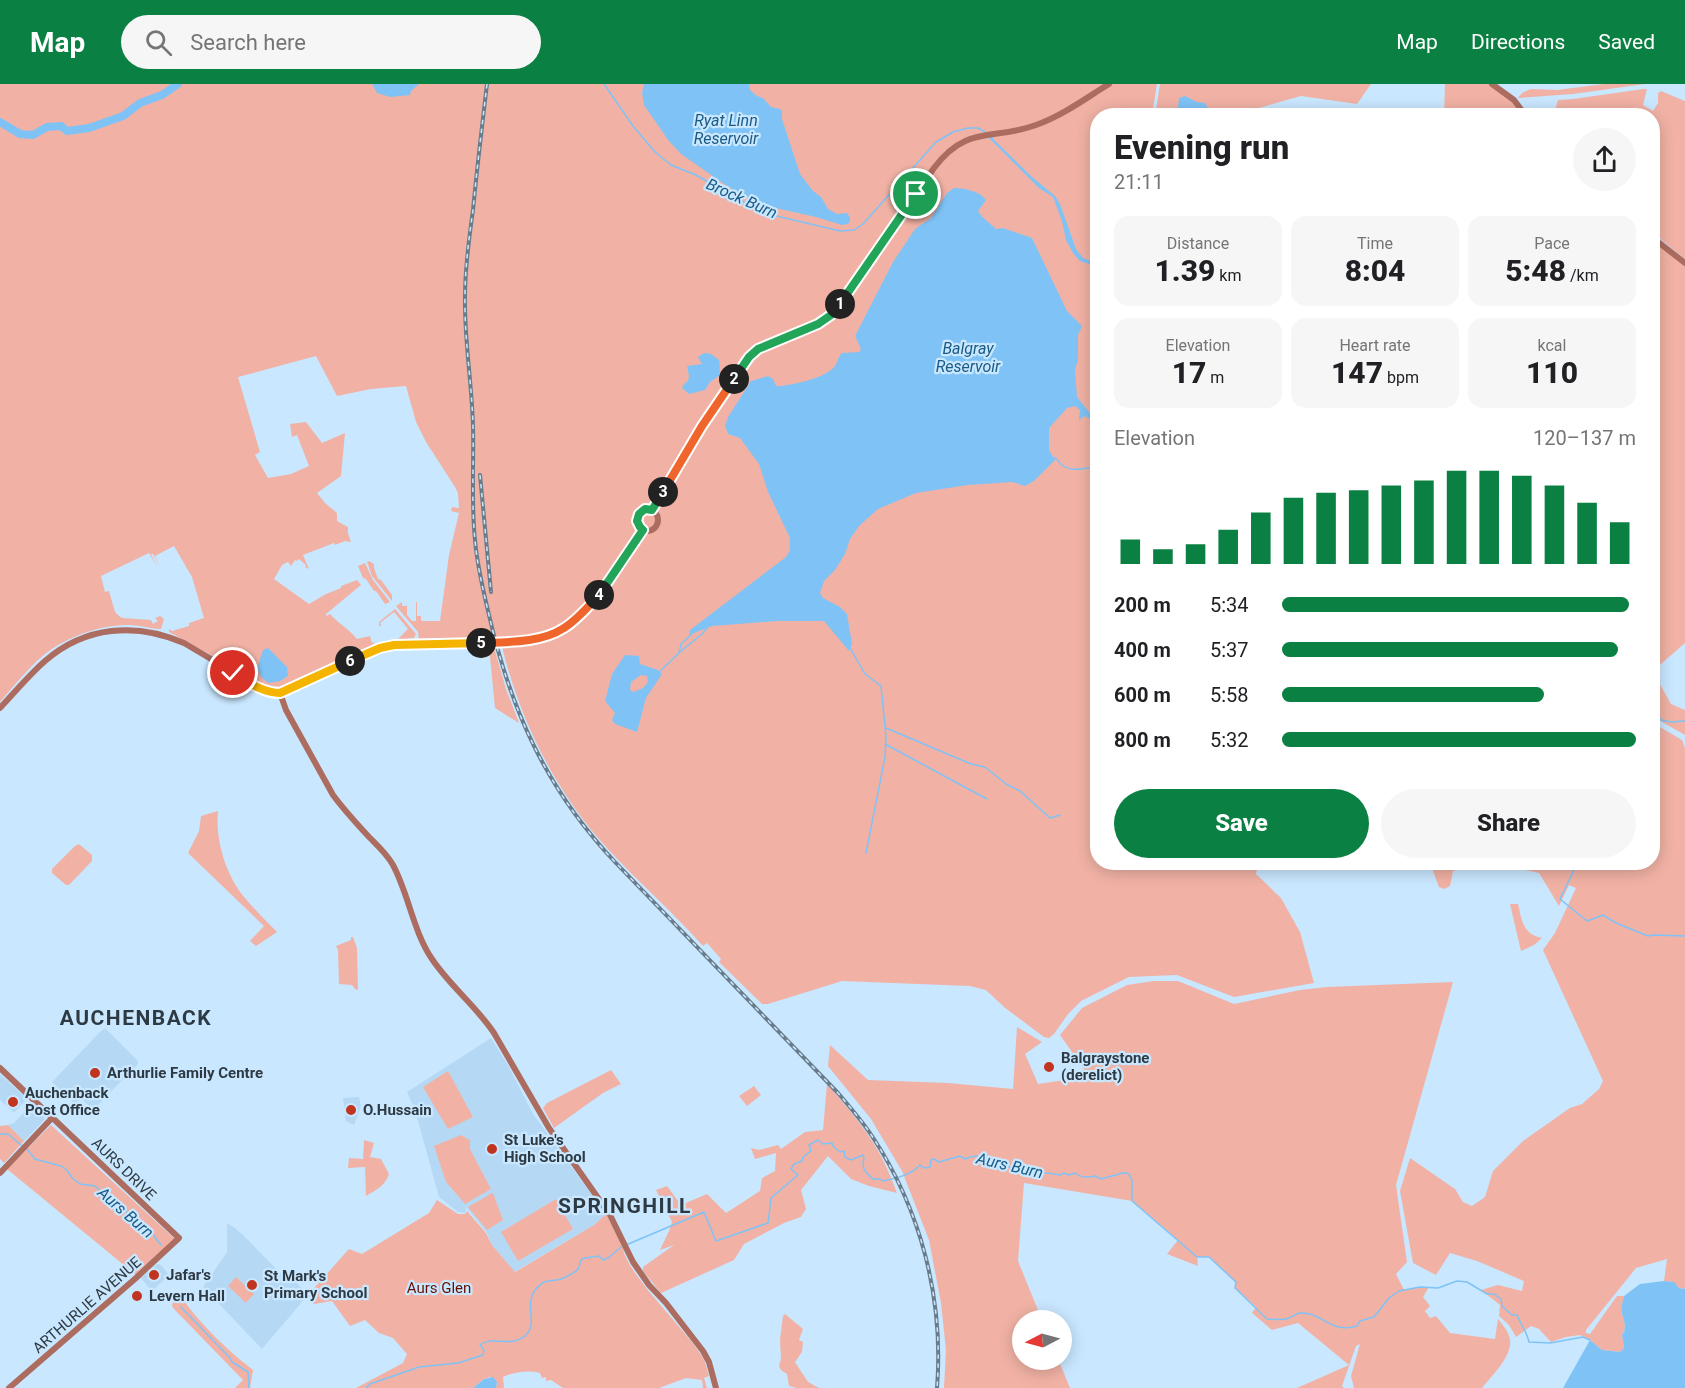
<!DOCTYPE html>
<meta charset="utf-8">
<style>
:root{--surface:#fff;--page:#f6f6f6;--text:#202124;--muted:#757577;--accent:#0b8043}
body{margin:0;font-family:Roboto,sans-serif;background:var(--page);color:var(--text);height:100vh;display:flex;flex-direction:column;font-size:22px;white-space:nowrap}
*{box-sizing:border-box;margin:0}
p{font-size:20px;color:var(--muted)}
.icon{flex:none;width:33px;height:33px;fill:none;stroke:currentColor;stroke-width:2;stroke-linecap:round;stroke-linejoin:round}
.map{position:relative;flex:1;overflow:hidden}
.drawer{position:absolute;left:1090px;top:24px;width:570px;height:762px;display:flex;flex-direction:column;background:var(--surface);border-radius:24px;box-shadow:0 3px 15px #0003}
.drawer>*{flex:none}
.needle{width:39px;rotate:264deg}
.buttons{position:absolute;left:1012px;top:1226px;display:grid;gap:12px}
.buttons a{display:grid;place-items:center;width:60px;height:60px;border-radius:50%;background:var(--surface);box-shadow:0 3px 15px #0003;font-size:30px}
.pin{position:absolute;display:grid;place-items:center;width:51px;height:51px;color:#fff;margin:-26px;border:3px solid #fff;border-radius:50%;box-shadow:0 2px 6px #0007}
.km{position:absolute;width:30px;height:30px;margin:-15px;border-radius:50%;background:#222;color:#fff;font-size:16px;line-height:30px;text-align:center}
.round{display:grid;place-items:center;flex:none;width:63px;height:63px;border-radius:32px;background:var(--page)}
.overview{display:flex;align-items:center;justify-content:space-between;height:102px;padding:0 24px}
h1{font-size:33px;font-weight:800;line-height:45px}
.metrics{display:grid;grid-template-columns:repeat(3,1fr);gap:9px;height:102px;padding:6px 24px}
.metrics div{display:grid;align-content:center;border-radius:15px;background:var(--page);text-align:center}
.metrics b{font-size:30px;font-weight:800}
.metrics small{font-size:16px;font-weight:400}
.metrics p{font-size:16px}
.chart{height:168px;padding:12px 24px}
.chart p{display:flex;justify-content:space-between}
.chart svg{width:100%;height:108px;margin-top:6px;stroke:var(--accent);stroke-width:6}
.button{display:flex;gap:12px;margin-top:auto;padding:12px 24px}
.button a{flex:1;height:69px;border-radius:36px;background:var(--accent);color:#fff;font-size:24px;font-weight:800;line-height:69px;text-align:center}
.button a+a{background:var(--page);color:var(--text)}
ul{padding:0 24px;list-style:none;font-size:20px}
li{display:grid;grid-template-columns:96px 72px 1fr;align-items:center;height:45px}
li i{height:15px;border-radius:8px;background:var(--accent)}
header{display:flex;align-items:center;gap:36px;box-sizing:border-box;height:84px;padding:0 30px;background:var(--accent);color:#fff}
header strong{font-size:28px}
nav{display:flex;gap:33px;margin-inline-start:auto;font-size:21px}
.search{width:420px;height:54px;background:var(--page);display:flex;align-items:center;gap:15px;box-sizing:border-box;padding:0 21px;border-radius:33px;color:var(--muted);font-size:22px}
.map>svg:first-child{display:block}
</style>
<header>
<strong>Map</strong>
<div class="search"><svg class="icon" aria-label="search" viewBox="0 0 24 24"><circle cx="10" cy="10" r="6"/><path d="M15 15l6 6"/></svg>Search here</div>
<nav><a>Map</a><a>Directions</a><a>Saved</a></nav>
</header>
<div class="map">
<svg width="1685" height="1304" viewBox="0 0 1685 1304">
<rect width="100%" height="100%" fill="#c9e7ff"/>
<path fill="#b5d9f5" d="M106,945l31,31 1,4 -45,46 -12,-12 -6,6 -23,-22 50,-52z
M491,954l17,27 25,49 73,100 -12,11 -80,47 -22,-27 -5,-12 -21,-26 -1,6 -7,-1 -19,-15 -24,-87 -8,-18z
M0,990l25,23v4l-11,12 -14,-13z
M359,1013l2,9 -7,19 -8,-4 -3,-23z
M30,1022h4l10,9 1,4 -21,22 -16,-16 6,-2z
M227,1139l8,5 10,9 45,46 3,-4 15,16 -46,54 -59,-62 24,-35z
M157,1180l4,1 8,10 -17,16 -11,-13z"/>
<path fill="#f1b2a5" d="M0,0h1157l-5,31 -54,1v746l160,1 -2,11 25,24 19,34 14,51 -80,14 -57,-22 -48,2 -48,24 -13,13 -14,20 -5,4 -5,-1 -40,-30 -18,-17 -16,-4 -128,-5 -74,23h-6l-43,-42 2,-3 -14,-16 -4,3c-30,-34 -65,-64 -96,-98 -53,-57 -90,-134 -107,-210l-81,2 -1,-8 -22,-26 6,-4v4h5v9l5,6h4v-19h1v14h4v5h19l9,-66 10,-42 -8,-2 1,-4 7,1 -1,-15 -3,-6 -29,-45 -10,-20 -10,-36 -35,3 -34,7 -21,-40 -78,21 22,75 -5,3 13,23 23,-4 18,-8 -12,-31 -5,2 -2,-13 16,-2 16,21 23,-10 -4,43 -24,17 8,10 12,10v8l11,6v6l3,9 -6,-1 -10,4 -1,-2 -31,12 6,14 -4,-2 1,-2 -7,-6 -2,2 -2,-1 -4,6 -3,-4 -6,3 -8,14 35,25 17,-10 15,-6v-2l16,-6 4,5 -35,29 1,2 3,-2c9,10 19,15 27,25l13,-3 2,7 3,-1 -2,3 -65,32 -3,-1 -7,2 -1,4 -16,5 -16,-2 -96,-53v-3l3,2 17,-5v-3l15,-5 -12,-41 -18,-31 -19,10 5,10 -7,-12h-2l7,14 -9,-15 -48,23 4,16 4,-1 6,21 4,4 3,2 29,2 2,4 5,-3 -3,-3 5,-2 4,3 -3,10c-10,0 -21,-4 -32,-4 -28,0 -57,10 -80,26 -16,11 -35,35 -49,51z
M1160,0h211l-14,20 -56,-8 -49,14v5l-97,1z
M1445,0c12,0 32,0 43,0 15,5 26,19 35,32h-79z
M1604,0h41l-72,10 -55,4 4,-5 9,-4 26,1z
M1643,5h4l-4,16 10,6 5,-8v-10l3,-2 24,10v158l-32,-26v-117h-100l5,-16 15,-1z
M1653,157l32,25v377l-32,28z
M369,477l5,3v4l4,11 3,1 11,15v6l-20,-25 -5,-14z
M365,479l8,17 17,22 -5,2 -9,-13h-2l-8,-12 -3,-1 -5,-12z
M395,525l21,25 -2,4 -17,2 11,-11 -14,-17 -14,11 1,2 -2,2v-5z
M489,563h5l12,42 13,34 -24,-15z
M1653,588l18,32 14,6v25l-32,-18z
M1653,639l29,17 3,8v541l-6,-1 -6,-6 -9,-1 3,-22 -31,9 -50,62v3l4,1 27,-38h7l-3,13 4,16 -1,8 -2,1 2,14 -4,4 -18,-2 -12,-10 -10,-5 -14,2 -15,5 -12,-13 -8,-3 -15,11 -7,-12 -10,-9 1,-11 -19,-15 17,-5 24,6 2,-10 -47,-20 -27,-8 -14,22 -23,-12 -13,-72 10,-33 45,31 8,13 9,4 13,-9 8,-26 30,-30 47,-33 12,-4 17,-15 4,-8 -60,-131 12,-17 21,-45 -7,-3 -10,21 -20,-33 -38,-8 -4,-2 156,-1z
M218,727c-3,29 8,65 27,87 10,12 21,23 32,34l-21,14 -6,-5 14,-15 -76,-73 11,-22 2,-15z
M79,760l13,11v6l-23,24h-3l-14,-12v-4l23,-23z
M1430,779v-1l35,1 -1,5 -11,3 -3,15 -6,3 -5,-2z
M1510,820h8c4,17 5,30 24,34l-8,7 -13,6z
M351,853h2l4,11 1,41 -2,1 -4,-5 -13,-1 -1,-34 -2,-4 15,-6z
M1154,897h24l56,23 66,-14 27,-3 126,-5 -57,203 11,77 -11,12 8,16 16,-3h9l-6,10 7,9 -5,5 5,7 6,-2 14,17 45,6 3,-20c5,6 11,13 12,21 2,17 -18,35 -28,48h-128l-3,-12 9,-32 -4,2 -14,40 2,2h-47l52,-23 -51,-42 -26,7 -20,-17 4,-6 -21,-19v-6l-26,-25h-12l1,9 -31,-12 11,-14 -46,-39 -108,-18 -6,78 24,59h-19v39h35l12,29h-126l2,-38 -5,-47 -12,-63 -27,-69 -31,-52 -43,-53 2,-21 38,35 80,3 65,6 4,-62 25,15 -17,12 13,30 34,-5 12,-10 -24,-34 22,-27 45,-23z
M611,986l10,14 -18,9 -49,35 -11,-20 4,-5z
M448,987l25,46 -25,12 -25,-42z
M827,1000c21,24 43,49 57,78 5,10 9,21 13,31l-28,-7 -18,-7 -23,-23 -27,34 5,19 -5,8 -17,6 -40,21 -10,16 -73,33 -18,-22v-4l31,-22 -14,5 9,-19 3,-9 -16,-32 11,-4 14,19 26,-11 19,19 34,-22 2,-13 13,-7 1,-18 -21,6 -4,-11 8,2 19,-5 3,4 24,-17 18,-2z
M754,1002l7,9 -14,11 -8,-10z
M8,1041l16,16 -20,22 -4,-4v-33z
M51,1041l124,114 -39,36 -129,-106z
M461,1051l9,5v9l21,40 -26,15 -19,-22 -12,-36z
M364,1056l10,3 -4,14 11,2 8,15c-4,12 -13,16 -23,22l-1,-29 -17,1 1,-10 14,1z
M492,1109h1l10,27 -16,10 -19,-23z
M556,1115l17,30 -55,32 -17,-29z
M437,1116l21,14h7l2,-3 19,22 6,12 23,27 79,-47 12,-11 17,33c1,25 65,84 80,111 3,5 4,12 6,18l-5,2 3,10h-4l-1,-8 -16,-2 -27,10h-96l-12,-8 -5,1v-4l-4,1 -2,-5c-12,-3 -26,-1 -37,4l1,11h-8l1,-6 -7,-5 -6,2 -11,9h-117l47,-25 4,-9 -14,-16 -14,-5 -14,-13 -15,6 -18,-25 -18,3 -7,-8 42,-47 13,5 67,-41z
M236,1193l18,17 -8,9 -18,-17z
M179,1213h2c20,28 45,52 72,73l-3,18h-15l8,-8 -69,-71 -2,-3 1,-4z
M785,1230l18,15 -4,11 4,2 -1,10 -7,10 13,20 11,6h-22l-8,-2 -2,-12 -6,-4 -2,-4 2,-7 -1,-19 3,-24z"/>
<path fill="#7fc3f6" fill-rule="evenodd" d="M372,0h47l-8,7 -1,4 -20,2 -13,-4z
M644,0h105l1,6 7,6 6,2 8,9 9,2 2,2v8l18,55 13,17 8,6 7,12 9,5 10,-1 3,4v4l-2,3 -6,1 -26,-8 -45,-10 -32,-14 -15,-9 -43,-30 -13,-14 -24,-35 -2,-12z
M1185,12l12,6 8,1 7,12h-39l5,-8 1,-9z
M993,52v3l39,38 23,19 5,8 16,45 7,9 15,6v3l-18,-6 -7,-8 -7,-13 -4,-19 -9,-24 -14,-9 -51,-51z
M954,104c10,0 26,3 32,12l-8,11c4,7 12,12 18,18l7,-1 29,10 35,73 15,15 -4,9v24l-3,11 2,27 16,20 -2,3 -6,-4 -6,4 1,-10 -5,-4 -8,2 -18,20v22l6,10 -21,21 -9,5 -13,-4 -44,3 -52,8 -38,16 -19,17 -9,13 -5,15 -10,16 -11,11 -4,12 3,5 17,9 7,7 5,30 -3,7 -25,-30h-47l-65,5 -23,9 1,-5 96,-73 4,-7v-12l-22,-46 -9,-28 -19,-26 -12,-4 -3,-8 3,-9 23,-36 17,-5 5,3 3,7c15,0 50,-8 59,-20 3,-5 3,-9 7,-13l17,-1 2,-3 -6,-13 38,-74 22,-33 16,-11 16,-25z
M704,269l7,1 8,6 1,11 -1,5 -9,6 -5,8 -16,4 -7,-6 2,-4 4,-3 1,-5 -2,-10 15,-2 -4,-7z
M268,564l19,19 1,9 -8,5 -11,2c-16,-10 -11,-17 -6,-33z
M625,571l14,1 1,8 18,6 4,4 -16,24 -9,34 -22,-8 -3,-4 3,-7 -10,-12 7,-27zM641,591l6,1 1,6 -5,6 -10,4 -3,-2 1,-8z
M1664,1197l10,1 5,6 6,1v99h-122l27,-48 12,10 18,2 4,-4 -2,-14 2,-1 1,-8 -4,-16 3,-13 16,-12z
M493,1293l4,5 -1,6h-23l11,-9z"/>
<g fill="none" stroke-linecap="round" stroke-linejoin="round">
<path stroke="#7fc3f6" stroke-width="1.5" d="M604,0l29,42 22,26 16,13 25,10 38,22 34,17 72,17 14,-1 9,-6 73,-82 17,-10 15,-4h10l7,4
M1054,374l3,1c8,15 27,10 41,7
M850,564l15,26 16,12 5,50 -1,21 -19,96
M680,568l22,-18 5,-6
M660,587l19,-18 2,-9 11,-10
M1653,624l8,12 10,2 14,-1
M886,644l85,36 14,3 21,17 14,7 30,27 10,-3
M885,660l102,55
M1534,778l40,8 -14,29 27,22 16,-6 13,8 32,13 6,-1 31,1
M0,1050h8l13,11
M27,1065l8,10 26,7 6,4 5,8 8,6 15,2 33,27 9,9 11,6 13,17
M626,1161l78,-33 12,29 52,-18 3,-25 27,-23 -7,-6 3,-5 8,-3 1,-4 8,-6 -2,-6 9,-5 5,4 9,-1 1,3 7,6 4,-1 1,6 6,3 12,-5 1,3c-3,11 2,15 9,21h7l3,2c14,-3 28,-6 37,-16l4,3 6,-1 1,-7 3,-1 5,3 21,-6 5,3c18,-10 36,7 53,11 14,3 28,2 42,5l4,-2 5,2 6,-2c6,5 12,5 20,3l6,3 22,-6h5l4,7v21l65,56h12l27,25 -1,6 32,31c6,0 13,1 19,0 5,-1 9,-5 13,-6 23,-2 30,21 58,13l3,-5 14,-4 15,-19 10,-7 21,-4 18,1 19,-7 10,1 20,12h7l7,5 1,7 10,9h5c4,10 10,17 12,27l21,1 33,-6 7,3
M181,1223l49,51 2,4 16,10 1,16
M366,1304l4,-4 49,-17 39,-4 25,-8 1,-5 -4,-5c11,-10 30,3 45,-9 13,-12 1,-26 7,-40 2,-6 9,-14 16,-15 8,-2 8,1 18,-4 3,-2 10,-5 12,-8 3,-4 0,-9 7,-11 5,-1 9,-1 14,-2l4,4 5,-2 13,-11"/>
<path stroke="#7fc3f6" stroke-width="8" d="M0,38l20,12 13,1 14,-8 14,-1 6,5 22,-3 34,-12 17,-13 22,-8 16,-11"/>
<path stroke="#ac6c60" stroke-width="6" d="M1492,0l22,16 12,16
M1653,154l32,25
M636 436a11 11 0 1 1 22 0a11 11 0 1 1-22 0Z
M652,426l50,-84 51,-73 11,-7 54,-22 17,-13 99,-143c33,-44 59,-27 102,-43 26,-9 50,-27 73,-41
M280,609l6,17 47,85c11,15 24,29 36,42 9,9 18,17 24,28 16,30 20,66 39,94 18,27 44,47 62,74l55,95 61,87 23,47 16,23 17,18 37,48 6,11 7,26
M0,624c15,-16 29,-33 45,-47 40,-35 91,-39 139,-18l76,45 13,5 11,-2 80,-36 21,-8 19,-3 107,-2 29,-4 17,-6 13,-8 29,-28 44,-67
M0,984l179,170 -43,40 -127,110
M0,1089l52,-55"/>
<defs>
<path id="rail" d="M487,0c-5,42 -10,84 -14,126 -4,28 -8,57 -8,86 -1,43 7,87 8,131 1,37 -2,75 2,113 2,25 8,50 14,75 22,96 58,175 126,247l223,231c12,14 24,28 34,43 49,74 72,163 65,252
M480,391l11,117"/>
</defs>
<use href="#rail" stroke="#697c8b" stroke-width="4"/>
<use href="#rail" stroke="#c9e7ff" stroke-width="1.5" stroke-dasharray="4.5" stroke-linecap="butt"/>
</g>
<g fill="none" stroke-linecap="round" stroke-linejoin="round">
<defs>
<path id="split-1" d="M840,220l76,-110"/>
<path id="split-2" d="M734,295l15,-22 9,-8 60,-25 13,-9 9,-11"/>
<path id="split-3" d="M663,408l39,-66 32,-47"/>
<path id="split-4" d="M599,511l44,-65 -3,-3 -3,-6 2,-7 6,-5 7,1 11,-18"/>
<path id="split-5" d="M481,559c27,-1 60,0 83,-15 13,-8 24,-21 35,-33"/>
<path id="split-6" d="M350,577l30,-13 14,-3 87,-2"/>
<path id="split-7" d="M233,589c15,9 30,20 47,20l70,-32"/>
</defs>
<use href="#split-1" stroke="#fff" stroke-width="12"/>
<use href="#split-2" stroke="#fff" stroke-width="12"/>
<use href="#split-3" stroke="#fff" stroke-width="12"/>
<use href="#split-4" stroke="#fff" stroke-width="12"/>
<use href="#split-5" stroke="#fff" stroke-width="12"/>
<use href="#split-6" stroke="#fff" stroke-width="12"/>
<use href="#split-7" stroke="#fff" stroke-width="12"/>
<use href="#split-1" stroke="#22a559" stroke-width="8"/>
<use href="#split-2" stroke="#22a559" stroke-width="8"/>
<use href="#split-3" stroke="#f0652b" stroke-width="8"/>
<use href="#split-4" stroke="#22a559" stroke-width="8"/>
<use href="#split-5" stroke="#f0652b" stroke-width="8"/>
<use href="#split-6" stroke="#f5b400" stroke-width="8"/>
<use href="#split-7" stroke="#f5b400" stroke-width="8"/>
</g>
<g fill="#c13520" stroke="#c9e7ff" stroke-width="2">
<circle cx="1049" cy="983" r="6"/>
<circle cx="95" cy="989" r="6"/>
<circle cx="13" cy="1018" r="6"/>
<circle cx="351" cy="1026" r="6"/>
<circle cx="492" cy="1065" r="6"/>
<circle cx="154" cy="1191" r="6"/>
<circle cx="252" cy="1201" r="6"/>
<circle cx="137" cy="1212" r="6"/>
</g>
<g text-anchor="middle" stroke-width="4.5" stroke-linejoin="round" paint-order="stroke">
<g font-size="15" font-weight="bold" fill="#2e3a43" stroke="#c9e7ff" text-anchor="start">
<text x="1061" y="979">Balgraystone<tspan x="1061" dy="17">(derelict)</tspan></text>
<text x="107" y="994">Arthurlie Family Centre</text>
<text x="25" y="1014">Auchenback<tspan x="25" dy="17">Post Office</tspan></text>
<text x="363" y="1031">O.Hussain</text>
<text x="504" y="1061">St Luke's<tspan x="504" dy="17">High School</tspan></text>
<text x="166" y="1196">Jafar's</text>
<text x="264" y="1197">St Mark's<tspan x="264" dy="17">Primary School</tspan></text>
<text x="149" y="1217">Levern Hall</text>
</g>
<g font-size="15" fill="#2e3a43" stroke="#c9e7ff">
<text transform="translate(124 1085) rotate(44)" y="5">AURS DRIVE</text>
<text transform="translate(87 1221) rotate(-41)" y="5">ARTHURLIE AVENUE</text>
</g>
<g font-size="15" fill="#691004" stroke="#c9e7ff">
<text x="439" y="1209">Aurs Glen</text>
</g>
<g font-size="16" font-style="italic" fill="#195b84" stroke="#c9e7ff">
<text x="726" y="42">Ryat Linn<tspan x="726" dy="18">Reservoir</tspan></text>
<text transform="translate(742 114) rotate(24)" y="6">Brock Burn</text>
<text x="968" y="270">Balgray<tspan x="968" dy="18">Reservoir</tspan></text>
<text transform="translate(1010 1081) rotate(13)" y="6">Aurs Burn</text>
<text transform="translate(126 1128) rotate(41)" y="6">Aurs Burn</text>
</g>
<g font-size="21" font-weight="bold" letter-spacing="1.5" fill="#2e3a43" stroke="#c9e7ff">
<text x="136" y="941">AUCHENBACK</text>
<text x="625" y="1129">SPRINGHILL</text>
</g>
</g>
</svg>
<div class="buttons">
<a><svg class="needle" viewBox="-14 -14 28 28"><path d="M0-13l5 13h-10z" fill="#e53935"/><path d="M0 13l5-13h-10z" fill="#757577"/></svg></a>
</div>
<div class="pin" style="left:916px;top:110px;background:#1e9e55"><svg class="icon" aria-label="arrive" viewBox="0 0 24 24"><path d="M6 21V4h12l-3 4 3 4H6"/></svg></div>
<div class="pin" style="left:233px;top:589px;background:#d93025"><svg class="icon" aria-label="check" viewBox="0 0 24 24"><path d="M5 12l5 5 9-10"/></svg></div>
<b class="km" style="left:840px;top:220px">1</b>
<b class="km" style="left:734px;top:295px">2</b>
<b class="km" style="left:663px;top:408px">3</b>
<b class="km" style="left:599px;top:511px">4</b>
<b class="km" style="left:481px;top:559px">5</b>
<b class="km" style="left:350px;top:577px">6</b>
<section class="drawer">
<div class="overview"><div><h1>Evening run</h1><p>21:11</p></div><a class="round"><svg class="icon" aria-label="share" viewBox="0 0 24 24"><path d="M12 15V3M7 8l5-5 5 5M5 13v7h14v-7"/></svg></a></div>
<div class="metrics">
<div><p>Distance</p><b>1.39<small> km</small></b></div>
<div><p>Time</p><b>8:04</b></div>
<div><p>Pace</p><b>5:48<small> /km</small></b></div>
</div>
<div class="metrics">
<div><p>Elevation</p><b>17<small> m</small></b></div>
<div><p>Heart rate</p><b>147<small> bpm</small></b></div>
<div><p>kcal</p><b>110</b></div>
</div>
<div class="chart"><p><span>Elevation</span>120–137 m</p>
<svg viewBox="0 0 160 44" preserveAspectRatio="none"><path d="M5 44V34M15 44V38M25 44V36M35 44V30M45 44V23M55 44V17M65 44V15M75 44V14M85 44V12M95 44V10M105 44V6M115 44V6M125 44V8M135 44V12M145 44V19M155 44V27"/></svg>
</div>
<ul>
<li><b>200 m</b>5:34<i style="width:98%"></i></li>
<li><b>400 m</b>5:37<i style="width:95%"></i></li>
<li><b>600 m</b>5:58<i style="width:74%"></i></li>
<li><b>800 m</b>5:32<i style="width:100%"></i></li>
</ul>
<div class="button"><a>Save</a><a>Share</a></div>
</section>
</div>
